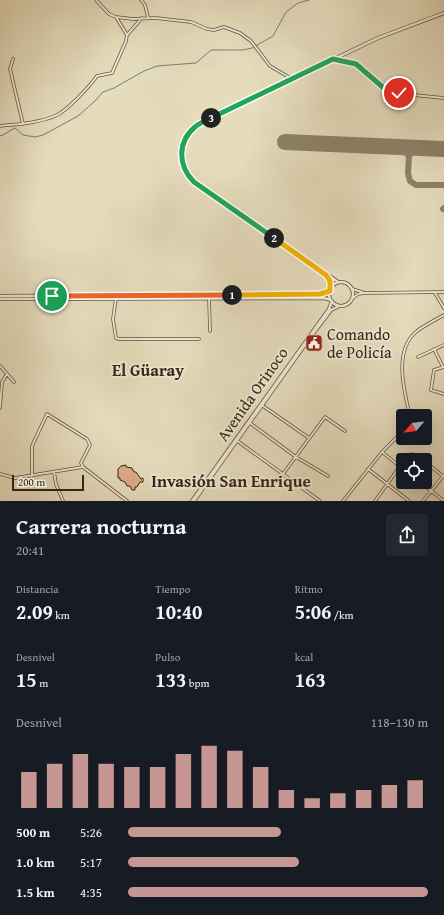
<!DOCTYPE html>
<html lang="es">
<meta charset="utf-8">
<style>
:root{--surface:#171b24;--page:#242831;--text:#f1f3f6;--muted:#9ea1a6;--accent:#c59692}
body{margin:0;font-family:"Gentium Book Plus",serif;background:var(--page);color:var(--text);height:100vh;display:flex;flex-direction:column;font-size:15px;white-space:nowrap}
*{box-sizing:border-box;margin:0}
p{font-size:13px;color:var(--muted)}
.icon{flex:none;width:22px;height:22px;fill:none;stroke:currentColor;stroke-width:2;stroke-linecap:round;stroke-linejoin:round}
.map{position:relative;height:501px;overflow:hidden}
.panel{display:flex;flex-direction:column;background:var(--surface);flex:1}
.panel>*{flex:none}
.needle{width:26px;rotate:242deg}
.fabs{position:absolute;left:396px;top:409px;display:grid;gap:8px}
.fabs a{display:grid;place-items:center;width:36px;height:36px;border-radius:4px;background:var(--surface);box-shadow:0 4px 16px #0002;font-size:20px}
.scale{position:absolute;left:12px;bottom:10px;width:72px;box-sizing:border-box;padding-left:4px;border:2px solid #342716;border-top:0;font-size:11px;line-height:14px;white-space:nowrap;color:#342716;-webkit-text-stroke:3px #eee8d3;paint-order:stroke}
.pin{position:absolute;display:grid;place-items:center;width:34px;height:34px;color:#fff;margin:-17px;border:2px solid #fff;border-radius:50%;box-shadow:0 1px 4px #0007}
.km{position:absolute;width:20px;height:20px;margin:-10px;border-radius:50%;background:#222;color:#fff;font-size:11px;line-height:20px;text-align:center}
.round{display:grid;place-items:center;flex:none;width:42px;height:42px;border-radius:4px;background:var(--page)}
.summary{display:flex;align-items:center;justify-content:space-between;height:68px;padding:0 16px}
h1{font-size:22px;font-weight:700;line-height:30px}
.stats{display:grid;grid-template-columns:repeat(3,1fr);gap:6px;height:68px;padding:4px 16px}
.stats div{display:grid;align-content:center}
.stats b{font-size:20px;font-weight:700}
.stats small{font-size:11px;font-weight:400}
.stats p{font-size:11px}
.chart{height:112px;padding:8px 16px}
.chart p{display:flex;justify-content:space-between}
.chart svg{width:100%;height:72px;margin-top:4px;stroke:var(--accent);stroke-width:6}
ul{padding:0 16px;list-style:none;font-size:13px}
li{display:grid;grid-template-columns:64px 48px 1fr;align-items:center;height:30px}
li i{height:10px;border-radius:5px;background:var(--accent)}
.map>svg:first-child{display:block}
</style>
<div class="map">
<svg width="444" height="501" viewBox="0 0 444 501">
<rect width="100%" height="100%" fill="#e5dcbc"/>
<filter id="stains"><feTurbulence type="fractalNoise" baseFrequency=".005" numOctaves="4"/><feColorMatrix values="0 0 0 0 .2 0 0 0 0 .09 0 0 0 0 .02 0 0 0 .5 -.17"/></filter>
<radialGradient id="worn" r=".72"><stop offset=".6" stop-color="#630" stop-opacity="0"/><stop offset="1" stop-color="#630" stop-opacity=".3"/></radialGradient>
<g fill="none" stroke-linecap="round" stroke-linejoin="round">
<path stroke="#727e7a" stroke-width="1" d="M0,135l1,1 14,-8 8,7 12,2 8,-2 35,-19 17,-15 8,-9 11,-4 30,-17 13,-5 39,-3 15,-13h32l9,-2 21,-12 13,-24 12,-9 11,-3"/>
<path stroke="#8c8269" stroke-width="6" d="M401,147l8,9 -1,17 2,8 6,4h28
M409,156l4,-5 5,-3
M443,209l1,-1"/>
<path stroke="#8c8269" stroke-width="16" d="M285,142l159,7"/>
</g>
<path fill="#deac87" stroke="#342716" d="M126,465v2l6,1 2,4h2l5,7 2,-1v4h-3l-3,5h-2v3h-3l-2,-4h-3l-2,-4 -5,-2v-2h-2v-9l3,-3z"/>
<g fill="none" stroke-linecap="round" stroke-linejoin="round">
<defs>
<path id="minor" d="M96,0l13,14 7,3 17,2 23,-1 35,4 16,7 7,1 10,-3 16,6 11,8 19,25 22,13
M141,0l4,5 3,13
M127,35l15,-17
M13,59l-3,10 13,55
M335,59l21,5 23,20 14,9 51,5
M0,126c18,-2 38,-3 55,-10 12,-5 34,-29 42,-40l15,-3 14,-32 1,-6 -11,-18
M352,289l10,3
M435,293l9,15
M116,298l-3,21 3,19 3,1h80
M209,298l1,33
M353,298l5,-4 7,-1 79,-1
M434,349l9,18
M418,357l26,-12
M0,366l14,16
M444,367l-10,3 -3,20 13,4
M263,406l46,32
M0,408l2,-26 5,-8
M410,416c-6,-25 -17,-66 7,-85 8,-6 18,-11 27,-16
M250,423l46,34 32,19
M236,440l84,61
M382,452l21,17
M405,460l7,-6 10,6
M425,462l19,15
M368,469l41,32
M54,472l2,12 7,17
M0,474l15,4 68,-11 44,34
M283,474l42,-57 20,14
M32,476v-30l15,-32 40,25 3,6 -9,18 2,4
M420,482l24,19
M343,501l39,-49 21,-21
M375,501l28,-39
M423,501l21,-26"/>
<path id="tertiary" d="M327,277l4,10
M329 294a12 12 0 1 1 24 0a12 12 0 1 1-24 0Z
M338,282l-144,-100c-18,-19 -16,-39 2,-57l182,-87 66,-25
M0,296l320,-2 10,-3
M0,299l324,-1 7,2
M192,501l137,-192 3,-8
M194,501l115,-162 22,-29 8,-4"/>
</defs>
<use href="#minor" stroke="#605440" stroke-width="3.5"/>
<use href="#tertiary" stroke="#605440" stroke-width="4"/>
<use href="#minor" stroke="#eee8d3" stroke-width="2"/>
<use href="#tertiary" stroke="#eee8d3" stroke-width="2.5"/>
</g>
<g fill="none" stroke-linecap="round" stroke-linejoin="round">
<defs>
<path id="split-1" d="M52,296l180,-1"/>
<path id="split-2" d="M232,295l88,-1 10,-3v-10l-4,-6 -52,-37"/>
<path id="split-3" d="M211,118c-5,3 -12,5 -16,9 -18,15 -17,39 -1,55l80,56"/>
<path id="split-4" d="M211,118l122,-59 23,5 30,26 13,3"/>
</defs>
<use href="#split-1" stroke="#fff" stroke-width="8"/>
<use href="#split-2" stroke="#fff" stroke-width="8"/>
<use href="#split-3" stroke="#fff" stroke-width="8"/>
<use href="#split-4" stroke="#fff" stroke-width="8"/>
<use href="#split-1" stroke="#f0652b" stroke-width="5"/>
<use href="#split-2" stroke="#f5b400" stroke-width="5"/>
<use href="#split-3" stroke="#22a559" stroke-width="5"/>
<use href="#split-4" stroke="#22a559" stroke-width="5"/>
</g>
<defs>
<symbol id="civic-square" viewBox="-11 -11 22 22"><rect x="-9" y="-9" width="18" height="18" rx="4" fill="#8f2418" stroke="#eee8d3"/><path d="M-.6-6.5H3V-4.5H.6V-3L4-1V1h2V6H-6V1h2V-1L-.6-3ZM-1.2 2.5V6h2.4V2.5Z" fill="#fff"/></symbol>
</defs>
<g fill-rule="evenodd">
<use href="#civic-square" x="304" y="333" width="20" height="20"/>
</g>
<g text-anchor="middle" stroke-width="4" stroke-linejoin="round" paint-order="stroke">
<g font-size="16" fill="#342716" stroke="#eee8d3" text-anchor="start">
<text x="327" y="340">Comando<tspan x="327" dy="18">de Policía</tspan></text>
</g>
<g font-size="16" fill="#342716" stroke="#eee8d3">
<text transform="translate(252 394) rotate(-55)" y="6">Avenida Orinoco</text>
</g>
<g font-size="17" font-weight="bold" fill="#342716" stroke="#eee8d3">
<text x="148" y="376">El Güaray</text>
<text x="231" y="487">Invasión San Enrique</text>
</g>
</g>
<rect width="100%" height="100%" filter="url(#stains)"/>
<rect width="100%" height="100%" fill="url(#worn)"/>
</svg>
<div class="fabs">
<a><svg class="needle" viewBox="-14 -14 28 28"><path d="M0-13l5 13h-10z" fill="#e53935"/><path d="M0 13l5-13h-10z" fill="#9ea1a6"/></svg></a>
<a><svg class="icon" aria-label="locate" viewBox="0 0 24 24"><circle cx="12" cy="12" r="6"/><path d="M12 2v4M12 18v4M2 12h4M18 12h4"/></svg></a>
</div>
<div class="scale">200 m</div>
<div class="pin" style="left:52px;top:296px;background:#1e9e55"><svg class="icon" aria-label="arrive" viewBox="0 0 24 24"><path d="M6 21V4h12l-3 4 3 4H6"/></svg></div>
<div class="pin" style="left:399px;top:93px;background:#d93025"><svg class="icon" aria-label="check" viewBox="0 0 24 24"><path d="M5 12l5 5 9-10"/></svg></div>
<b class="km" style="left:232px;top:295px">1</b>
<b class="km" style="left:274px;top:238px">2</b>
<b class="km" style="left:211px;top:118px">3</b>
</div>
<section class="panel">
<div class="summary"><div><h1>Carrera nocturna</h1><p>20:41</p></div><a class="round"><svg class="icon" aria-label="share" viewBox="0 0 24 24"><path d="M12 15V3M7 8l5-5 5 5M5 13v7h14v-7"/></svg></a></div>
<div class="stats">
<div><p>Distancia</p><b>2.09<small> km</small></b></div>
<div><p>Tiempo</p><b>10:40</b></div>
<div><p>Ritmo</p><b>5:06<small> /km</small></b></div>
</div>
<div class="stats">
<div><p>Desnivel</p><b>15<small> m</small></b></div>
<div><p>Pulso</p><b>133<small> bpm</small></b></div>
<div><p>kcal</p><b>163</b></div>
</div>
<div class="chart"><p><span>Desnivel</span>118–130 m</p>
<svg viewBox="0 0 160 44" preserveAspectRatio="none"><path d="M5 44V22M15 44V17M25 44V11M35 44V17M45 44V19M55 44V19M65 44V11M75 44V6M85 44V9M95 44V19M105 44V33M115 44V38M125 44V35M135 44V33M145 44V30M155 44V27"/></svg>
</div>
<ul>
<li><b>500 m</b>5:26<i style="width:51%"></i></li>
<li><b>1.0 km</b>5:17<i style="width:57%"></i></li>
<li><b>1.5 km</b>4:35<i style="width:100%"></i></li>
</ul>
</section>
